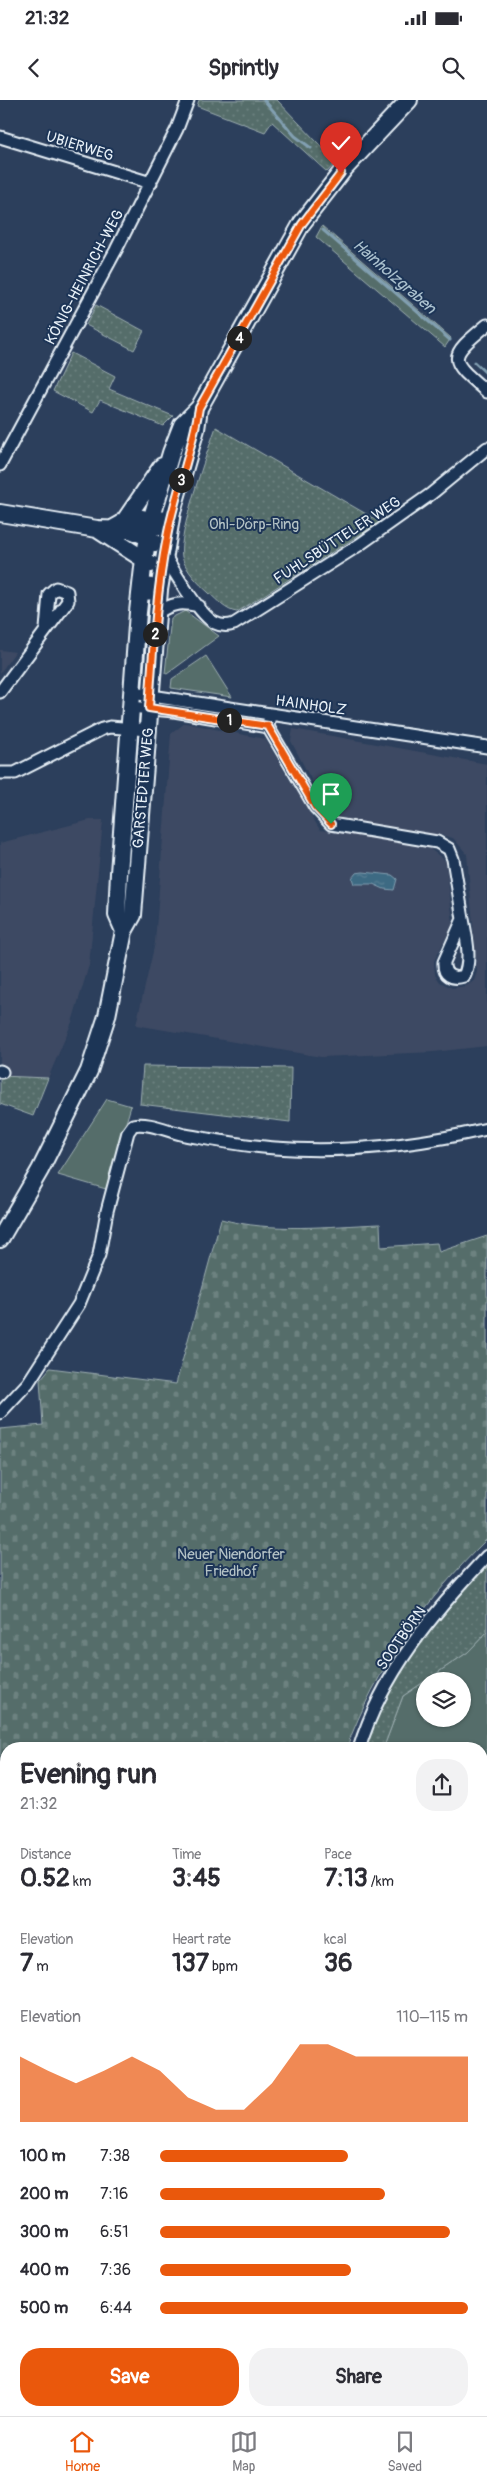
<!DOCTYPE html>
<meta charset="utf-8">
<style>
:root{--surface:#fff;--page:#f2f2f3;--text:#2b2b33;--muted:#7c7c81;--line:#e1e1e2;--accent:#ea580c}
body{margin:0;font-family:Pangolin,sans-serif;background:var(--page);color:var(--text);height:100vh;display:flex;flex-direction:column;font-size:19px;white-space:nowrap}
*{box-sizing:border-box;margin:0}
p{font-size:16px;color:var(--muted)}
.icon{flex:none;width:28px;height:28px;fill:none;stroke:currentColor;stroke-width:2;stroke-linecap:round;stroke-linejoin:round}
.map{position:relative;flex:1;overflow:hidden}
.drawer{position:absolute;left:0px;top:1642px;width:488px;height:674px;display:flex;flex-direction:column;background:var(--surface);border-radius:20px 20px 0 0;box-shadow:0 1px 4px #0004}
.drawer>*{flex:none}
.controls{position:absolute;left:416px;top:1572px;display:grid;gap:10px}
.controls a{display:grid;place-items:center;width:55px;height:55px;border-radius:50%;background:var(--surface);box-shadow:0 1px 4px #0004;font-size:25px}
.pin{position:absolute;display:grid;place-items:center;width:42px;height:42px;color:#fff;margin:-51px -21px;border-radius:50% 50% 50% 0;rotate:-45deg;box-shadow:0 0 5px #0007}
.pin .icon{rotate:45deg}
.km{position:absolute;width:25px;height:25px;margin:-12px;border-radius:50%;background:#222;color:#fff;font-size:14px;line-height:25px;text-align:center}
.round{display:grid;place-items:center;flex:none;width:52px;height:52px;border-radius:20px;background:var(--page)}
.headline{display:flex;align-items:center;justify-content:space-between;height:85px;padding:0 20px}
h1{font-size:28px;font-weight:700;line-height:38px}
.stats{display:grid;grid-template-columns:repeat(3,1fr);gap:8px;height:85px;padding:5px 20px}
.stats div{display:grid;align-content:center}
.stats b{font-size:25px;font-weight:700}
.stats small{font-size:14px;font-weight:400}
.stats p{font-size:14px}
.chart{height:140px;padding:10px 20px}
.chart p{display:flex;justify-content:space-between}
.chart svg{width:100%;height:90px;margin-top:5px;fill:var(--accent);opacity:.7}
.primary-button{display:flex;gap:10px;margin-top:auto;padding:10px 20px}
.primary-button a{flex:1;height:58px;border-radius:20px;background:var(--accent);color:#fff;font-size:20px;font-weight:700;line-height:58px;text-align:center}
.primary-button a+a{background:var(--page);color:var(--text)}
ul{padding:0 20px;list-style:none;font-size:16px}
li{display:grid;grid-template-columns:80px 60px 1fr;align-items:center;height:38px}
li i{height:12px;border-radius:6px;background:var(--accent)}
.status{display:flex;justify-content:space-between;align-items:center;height:35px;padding:0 25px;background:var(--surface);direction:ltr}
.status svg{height:14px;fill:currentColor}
header{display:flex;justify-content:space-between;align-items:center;height:65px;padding:0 20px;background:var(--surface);font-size:22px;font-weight:700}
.menu{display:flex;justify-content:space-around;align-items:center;height:70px;border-top:1px solid var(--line);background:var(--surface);font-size:14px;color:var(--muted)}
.menu a{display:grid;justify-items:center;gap:2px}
.menu .current{color:var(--accent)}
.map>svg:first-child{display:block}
</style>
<div class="status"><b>21:32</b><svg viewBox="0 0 49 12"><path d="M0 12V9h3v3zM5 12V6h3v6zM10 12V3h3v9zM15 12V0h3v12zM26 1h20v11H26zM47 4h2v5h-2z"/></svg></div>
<header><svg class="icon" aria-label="back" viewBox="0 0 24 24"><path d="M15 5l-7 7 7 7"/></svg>Sprintly<svg class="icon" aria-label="search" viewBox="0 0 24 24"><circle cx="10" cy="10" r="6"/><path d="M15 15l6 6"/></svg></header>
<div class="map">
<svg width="487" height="2316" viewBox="0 0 487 2316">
<defs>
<pattern id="forest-firs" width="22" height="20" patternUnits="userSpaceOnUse" patternTransform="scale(1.25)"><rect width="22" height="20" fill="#556d6a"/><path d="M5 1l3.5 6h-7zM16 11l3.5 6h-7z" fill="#6d8280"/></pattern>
<pattern id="cemetery-stones" width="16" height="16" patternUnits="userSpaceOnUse" patternTransform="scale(1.25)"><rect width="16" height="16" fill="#556d6a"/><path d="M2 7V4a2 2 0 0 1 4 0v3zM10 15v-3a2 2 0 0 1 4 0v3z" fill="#6d8280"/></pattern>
<pattern id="park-dots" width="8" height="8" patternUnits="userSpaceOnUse" patternTransform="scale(1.25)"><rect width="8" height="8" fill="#556d6a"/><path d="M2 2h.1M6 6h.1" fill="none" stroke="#6d8280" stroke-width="1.8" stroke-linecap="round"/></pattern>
<pattern id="water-ripples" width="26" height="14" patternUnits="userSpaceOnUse" patternTransform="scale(1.25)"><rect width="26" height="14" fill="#3e6a83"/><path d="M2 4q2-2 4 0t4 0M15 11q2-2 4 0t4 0" fill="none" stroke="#5a8095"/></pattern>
</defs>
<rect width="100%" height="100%" fill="#2c3f5c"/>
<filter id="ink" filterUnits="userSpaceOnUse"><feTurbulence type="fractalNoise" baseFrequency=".02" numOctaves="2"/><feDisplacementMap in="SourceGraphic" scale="10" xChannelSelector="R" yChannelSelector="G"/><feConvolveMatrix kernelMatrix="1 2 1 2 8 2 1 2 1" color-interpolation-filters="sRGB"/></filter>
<g filter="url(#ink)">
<path fill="#3e4a63" d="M0,550l15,2 -15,21z
M185,623l80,16 55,91 106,16 20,15 7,63 -19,37 1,14 5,7 12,6 14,-2 8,-5 3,-9 -10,-118 -14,-16 -12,-3 -98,-14 -21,-21 -31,-59 2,-12 194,35v282l-54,6 -112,5 -185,-32 19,-82 16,-209z
M90,720h13l-14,145 -17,57 -24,56 -48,-2v-233z
M6,2211v77l-6,-7v-66z
M30,2310h104l-5,6h-92z
M149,2310h89l-5,6h-77z
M402,2310h60l2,6h-59z"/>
<path fill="#556d6a" stroke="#9eafb1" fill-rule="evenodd" d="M322,126l129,112 -6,9 -129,-110z
M185,511l34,25 -52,38 -2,-1 6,-55z
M206,556l26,41 -61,-9 1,-9z
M107,999l24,7 -25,83 -48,-14z
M487,1532v493l-6,-1v-375h-98l20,-53 65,-44zM425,1581h37v38h-37z
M6,1940v100l-6,-13v-82z
M238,2310h34l-5,6h-34z"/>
<path fill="url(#forest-firs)" stroke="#9eafb1" d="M0,1814l6,4v37l-6,-6z
M0,1909l6,8v23l-6,5z
M0,2027l6,13v78l-6,-13z"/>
<path fill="url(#cemetery-stones)" stroke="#9eafb1" d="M221,1119c52,14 106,7 159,5l1,23 56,-4 2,9 48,-16v303c-61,60 -111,129 -141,210h-340v31l-6,-4v-347l43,-4 -3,-45 10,-12 126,16z"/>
<path fill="url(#park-dots)" stroke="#9eafb1" d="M199,0h78l59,62 -9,10 -55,-50 -7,10 -68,-26z
M96,205l48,26 -10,19 -48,-25z
M71,253l44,23 -6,13 64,27 -10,10 -63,-26 -7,12 -40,-21z
M216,327l164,95 -143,90c-11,-1 -20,-12 -28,-19 -11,-10 -23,-22 -27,-36 -5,-21 26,-107 34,-130z
M143,966l148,2 -1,54 -150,-18z
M0,976l48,2 -15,38 -33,-12z
M487,1464v68l-19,20 -65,44 -20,53h-19c24,-71 72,-131 123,-185z
M481,2024l6,1v291h-23l-2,-6h19z"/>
<path fill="url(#water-ripples)" stroke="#82a0b2" d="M363,772l29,3 5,4 -3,11 -10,-1 -11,-5h-19l-2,-6 4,-5z"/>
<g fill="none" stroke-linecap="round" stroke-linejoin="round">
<path stroke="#82a0b2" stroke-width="3" d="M264,0l31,36 16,12
M323,130l127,110
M474,262l13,12"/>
<defs>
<path id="street" d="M0,37l151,46
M487,225c-40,33 -39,34 0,67
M0,365l116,-215 61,-121 11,-29
M134,414l10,2 -2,10 -16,-3z
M161,417h4l-3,13 -4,-1z
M164,454c9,16 36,62 51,69 6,3 13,3 19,1l125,-79 72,-51 56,-46
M147,484h3l-1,10h-3z
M157,513c15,-10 24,-11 42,-7
M0,592l68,-91 -1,-9 -11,-4 -7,6 -3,35
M132,593l355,54
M130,607l44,4 94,16
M270,614l-2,13 47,80 16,17 106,18 12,7 4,10 10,60
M0,673h15l87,-44 8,-2 38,3
M463,819c3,17 9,41 1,57 -12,4 -21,-1 -20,-14z
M0,971l2,1
M0,1313l28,-30 51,-79 20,-49 8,-44 21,-79 5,-7c14,-4 37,7 52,10 29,5 60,11 90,13 72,6 142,-3 212,-19
M359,1649c23,-76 74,-136 128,-193
M0,1685l6,4
M0,1739l6,-9
M0,2159l6,-3"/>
<path id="secondary" d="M0,413l97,16 34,1 17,7 7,6
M114,428l9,-5 39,-57
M97,429l54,35
M124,831l-7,-16 2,-42 19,-261 6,-53 8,-42 19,-64 11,-28 17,-17
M0,1139l40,-69 49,-99 18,-55 17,-85 9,-16 26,-325 13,-78 24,-83 3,-21 103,-185 42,-54 65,-69"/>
<path id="primary" d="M0,2302l6,7"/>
</defs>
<use href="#street" stroke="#e8f1f8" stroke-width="15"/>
<use href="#secondary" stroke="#e8f1f8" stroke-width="20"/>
<use href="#primary" stroke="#e8f1f8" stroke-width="21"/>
<use href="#street" stroke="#1d3557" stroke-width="11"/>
<use href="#secondary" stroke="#1d3557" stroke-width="16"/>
<use href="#primary" stroke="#1d3557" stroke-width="18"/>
</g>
</g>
<g fill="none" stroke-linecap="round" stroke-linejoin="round" filter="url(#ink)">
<defs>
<path id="route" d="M331,724l-16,-17 -47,-81 -119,-18c4,-57 7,-114 18,-171 8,-43 25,-85 32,-129l103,-184 39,-51"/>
</defs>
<use href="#route" stroke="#fff" stroke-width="10"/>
<use href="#route" stroke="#ea580c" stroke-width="6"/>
</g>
<g text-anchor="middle" stroke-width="4" stroke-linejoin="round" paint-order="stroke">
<g font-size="15" fill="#e8f1f8" stroke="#1d3557">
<text transform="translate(80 46) rotate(17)" y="5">UBIERWEG</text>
<text transform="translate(84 177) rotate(-62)" y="5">KÖNIG-HEINRICH-WEG</text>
<text transform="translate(337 440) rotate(-33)" y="5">FUHLSBÜTTELER WEG</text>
<text transform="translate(311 605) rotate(8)" y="5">HAINHOLZ</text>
<text transform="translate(143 688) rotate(-85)" y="5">GARSTEDTER WEG</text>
<text transform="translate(401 1538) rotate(-55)" y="5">SOOTBÖRN</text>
</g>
<g font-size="15" fill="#b5c3c6" stroke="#1d3557">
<text x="254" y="429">Ohl-Dörp-Ring</text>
<text x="231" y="1459">Neuer Niendorfer<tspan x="231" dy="17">Friedhof</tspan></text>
</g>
<g font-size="16" font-style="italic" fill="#acc2cf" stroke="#1d3557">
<text transform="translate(395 176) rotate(41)" y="6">Hainholzgraben</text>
</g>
</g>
</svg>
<div class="controls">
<a><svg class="icon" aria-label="layers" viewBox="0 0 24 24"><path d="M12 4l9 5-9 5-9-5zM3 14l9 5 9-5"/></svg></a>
</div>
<div class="pin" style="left:331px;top:724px;background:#1e9e55"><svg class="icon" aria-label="arrive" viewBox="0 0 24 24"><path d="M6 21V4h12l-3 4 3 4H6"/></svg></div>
<div class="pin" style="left:341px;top:73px;background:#d93025"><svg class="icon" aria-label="check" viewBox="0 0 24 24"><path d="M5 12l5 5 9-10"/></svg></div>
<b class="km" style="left:229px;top:620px">1</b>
<b class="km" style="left:155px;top:534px">2</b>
<b class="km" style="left:181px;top:380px">3</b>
<b class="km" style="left:239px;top:238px">4</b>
<section class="drawer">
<div class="headline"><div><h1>Evening run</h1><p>21:32</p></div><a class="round"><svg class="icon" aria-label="share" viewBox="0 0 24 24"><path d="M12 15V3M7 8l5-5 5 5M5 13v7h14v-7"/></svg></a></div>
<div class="stats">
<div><p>Distance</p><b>0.52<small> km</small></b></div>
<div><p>Time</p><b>3:45</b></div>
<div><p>Pace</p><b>7:13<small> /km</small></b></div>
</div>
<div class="stats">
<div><p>Elevation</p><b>7<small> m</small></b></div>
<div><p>Heart rate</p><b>137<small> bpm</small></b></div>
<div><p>kcal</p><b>36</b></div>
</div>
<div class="chart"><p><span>Elevation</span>110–115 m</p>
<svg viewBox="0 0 160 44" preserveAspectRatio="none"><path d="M0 44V12L10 19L20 25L30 19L40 12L50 19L60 32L70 38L80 38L90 25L100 6L110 6L120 12L130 12L140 12L150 12L160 12V44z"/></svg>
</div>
<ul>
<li><b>100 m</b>7:38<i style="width:61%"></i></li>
<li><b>200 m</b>7:16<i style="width:73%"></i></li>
<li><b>300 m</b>6:51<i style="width:94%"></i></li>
<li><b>400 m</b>7:36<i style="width:62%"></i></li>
<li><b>500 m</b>6:44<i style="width:100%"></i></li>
</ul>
<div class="primary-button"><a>Save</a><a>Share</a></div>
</section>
</div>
<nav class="menu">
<a class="current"><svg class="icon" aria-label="home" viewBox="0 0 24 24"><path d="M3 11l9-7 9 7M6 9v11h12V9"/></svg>Home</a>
<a><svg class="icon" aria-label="map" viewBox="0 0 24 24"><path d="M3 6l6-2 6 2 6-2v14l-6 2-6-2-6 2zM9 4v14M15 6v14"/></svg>Map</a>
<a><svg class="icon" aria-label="saved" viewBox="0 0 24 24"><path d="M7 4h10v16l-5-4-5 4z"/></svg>Saved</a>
</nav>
